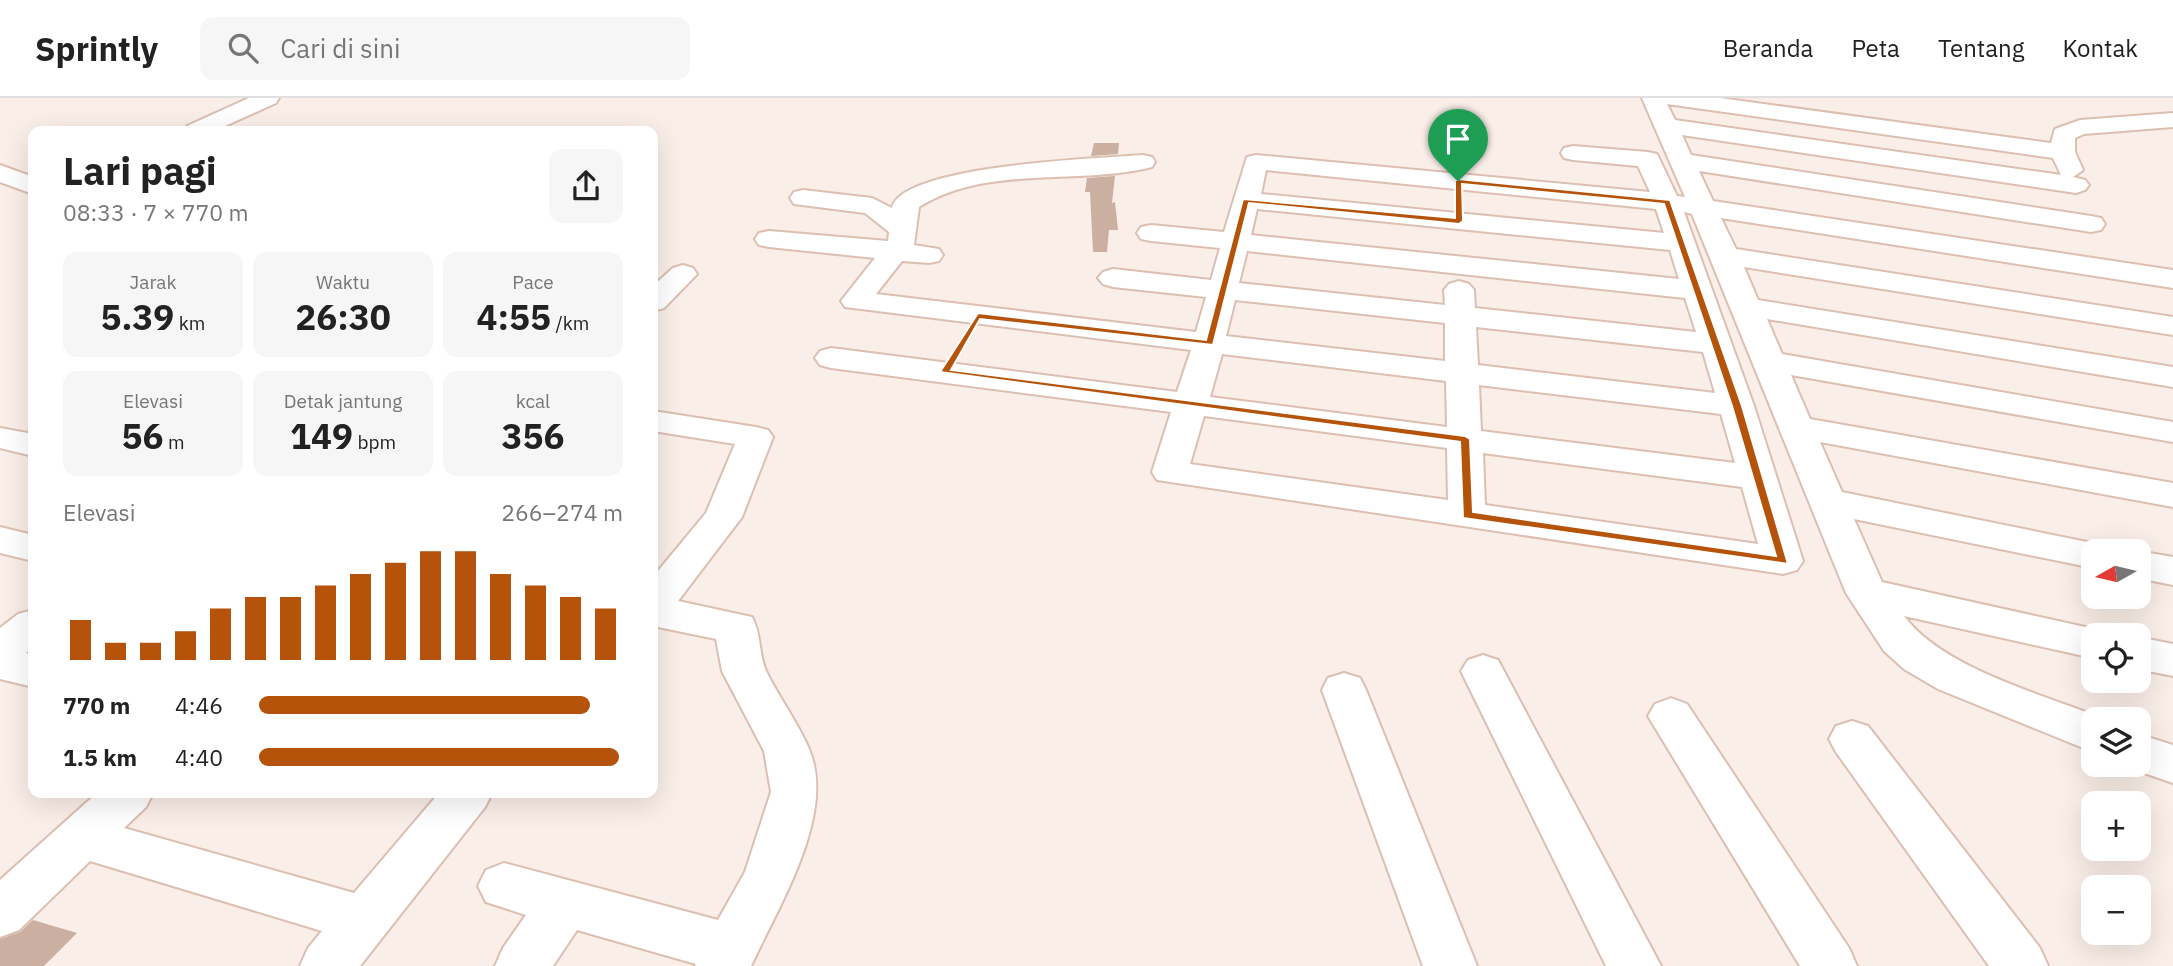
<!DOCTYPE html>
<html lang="id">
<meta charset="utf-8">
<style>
:root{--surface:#fff;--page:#f6f6f6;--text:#222;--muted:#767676;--line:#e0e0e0;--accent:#b45309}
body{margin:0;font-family:"IBM Plex Sans",sans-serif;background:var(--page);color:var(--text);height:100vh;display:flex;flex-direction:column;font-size:26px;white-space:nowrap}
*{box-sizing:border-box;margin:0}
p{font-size:23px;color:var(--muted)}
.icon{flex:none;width:38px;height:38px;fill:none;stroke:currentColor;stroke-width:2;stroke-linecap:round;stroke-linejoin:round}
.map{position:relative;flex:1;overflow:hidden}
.details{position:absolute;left:28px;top:28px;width:630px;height:672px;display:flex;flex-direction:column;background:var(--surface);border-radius:14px;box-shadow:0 7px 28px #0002}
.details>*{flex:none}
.needle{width:46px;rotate:262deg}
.tools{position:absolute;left:2081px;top:441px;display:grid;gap:14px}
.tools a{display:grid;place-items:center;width:70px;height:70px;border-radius:14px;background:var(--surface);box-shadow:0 7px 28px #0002;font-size:35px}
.pin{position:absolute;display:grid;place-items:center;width:60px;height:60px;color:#fff;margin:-72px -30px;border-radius:50% 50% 50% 0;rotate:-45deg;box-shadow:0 0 7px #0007}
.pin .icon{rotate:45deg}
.round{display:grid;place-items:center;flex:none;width:74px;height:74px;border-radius:14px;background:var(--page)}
.overview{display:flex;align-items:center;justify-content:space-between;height:119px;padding:0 35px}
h1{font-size:38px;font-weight:700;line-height:52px}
.metrics{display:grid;grid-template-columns:repeat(3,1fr);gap:10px;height:119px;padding:7px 35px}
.metrics div{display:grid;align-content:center;border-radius:14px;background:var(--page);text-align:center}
.metrics b{font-size:35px;font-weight:700}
.metrics small{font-size:19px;font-weight:400}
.metrics p{font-size:19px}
.chart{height:196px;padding:14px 35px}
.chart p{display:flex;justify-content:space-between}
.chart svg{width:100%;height:126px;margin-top:7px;stroke:var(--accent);stroke-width:6}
ul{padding:0 35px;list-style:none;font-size:23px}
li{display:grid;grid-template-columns:112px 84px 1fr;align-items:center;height:52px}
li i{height:18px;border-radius:9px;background:var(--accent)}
header{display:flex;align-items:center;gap:42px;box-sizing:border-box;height:98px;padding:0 35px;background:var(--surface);border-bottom:2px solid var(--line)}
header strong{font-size:33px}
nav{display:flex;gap:38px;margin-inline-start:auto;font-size:24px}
.search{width:490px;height:63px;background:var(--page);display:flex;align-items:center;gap:18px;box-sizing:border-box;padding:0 24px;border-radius:14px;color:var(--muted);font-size:26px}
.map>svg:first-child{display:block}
</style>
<header>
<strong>Sprintly</strong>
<div class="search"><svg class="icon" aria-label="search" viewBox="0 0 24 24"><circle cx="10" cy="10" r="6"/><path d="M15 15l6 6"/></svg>Cari di sini</div>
<nav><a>Beranda</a><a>Peta</a><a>Tentang</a><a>Kontak</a></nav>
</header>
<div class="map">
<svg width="2173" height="868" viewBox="0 0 2173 868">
<rect width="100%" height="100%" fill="#faeee8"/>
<path fill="#cbafa1" d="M1094,45h25l-1,11 -27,2z
M1115,78l-3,27 3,-1 3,28h-9l-2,22h-14l-3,-60h-5l2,-14z
M33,822l44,13 -33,33h-44v-27l20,-7z"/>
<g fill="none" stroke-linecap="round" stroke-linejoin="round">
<defs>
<path id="minor" d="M249,0h30l-3,5 -62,28h-31l4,-5z
M1642,0h78l331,45 4,-14 25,-9 93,-7v14l-89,7 -9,4v14l8,18 -10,7 12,3 4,5 -4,5 -9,3 -394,-58 9,20 400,61 10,2 4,6 -4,6 -10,2 -392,-61 14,30 460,69v18l-452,-70 15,31 437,68v18l-429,-68 14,33 415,67v20l-406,-68 15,35 391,68v20l-382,-67 19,44 363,64v24l-353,-65 22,50 265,54 3,5h-17v17l-239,-49 28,63 226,50 2,3h-17v23l-189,-42c38,52 140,79 200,103h-11v33l-155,-63 -34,-20 -20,-18 -38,-58 -154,-379 -8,-2 70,194 49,155 -6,9 -14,4 -626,-94 -5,-8 19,-60 -340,-44 -11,-3 -5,-7 5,-7 11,-3 346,44 14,-42 -346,-43 -4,-6 34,-43 -106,-11 -10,-2 -4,-6 4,-6 10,-2 119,10 1,-9 -24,-19 -71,-9 -4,-6 4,-6 9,-2 69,8 20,10c9,-43 211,-50 251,-53l9,2 3,5 -3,5c-75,19 -165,-3 -233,40l-5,38 25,4 4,6 -4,6 -10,2 -27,-2 -26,33 320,38 10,-35 -93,-10 -10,-3 -5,-6 5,-6 10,-3 98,11 9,-32 -69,-7 -10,-2 -4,-6 4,-6 10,-2 73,7 23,-75 9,-2 394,37 -12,-26 -65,-6 -9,-2 -3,-5 3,-5 9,-2 75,6 9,2 20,42 8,1zM1667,6l386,54 8,17 -386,-55zM1266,72l390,39 8,24 -403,-39zM1257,111l413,41 9,29 -428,-44zM1247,153l438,47 11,34 -221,-24 -1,-18 -5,-6 -10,-3 -10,3 -5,6 1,15 -206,-22zM1235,202l210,23v38l-219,-25zM1476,229l227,25 12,41 -237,-28zM1222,256l224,27 1,46 -237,-30zM1479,287l242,29 14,49 -254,-32zM1204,318l243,32 1,52 -258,-36zM1483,355l259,34 16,57 -273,-39z
M0,67l33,12v17l-33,-12z
M683,167l10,3 4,6 -33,34 -11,3v-25l20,-18z
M653,313l103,16 12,3 5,7 -31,80 -64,84 74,16c10,18 6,38 15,56 13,26 31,50 42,76 28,65 -31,158 -58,217h-56l1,-2 -119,-34 -24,36h-58l8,-18 23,-33 -40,-13 -8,-16 8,-16 18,-7 214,57 27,-48 26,-80 -7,-41 -42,-80 -6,-32 -63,-13v-49l53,-64 29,-69 -82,-13z
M0,330l33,6v22l-33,-8z
M0,429l33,8v26l-33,-8z
M2136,453h2l35,6v28l-35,-7v-27z
M33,512v37l-7,6 7,2v32l-33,-8v-51l18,-14z
M2138,539l35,7v32l-35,-7z
M1483,557l15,5 163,306h-55l-145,-295 7,-11z
M1344,575l16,5 6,12 111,276h-54l-101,-276 6,-12z
M1671,600l16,6 162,244 8,18h-57l-152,-250 7,-12z
M1852,623l16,5 172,222 8,18h-59l-153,-214 -7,-13 7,-13z
M2138,636l35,11v38l-52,-18h17z
M97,695h56l-7,14 -22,21 230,65 85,-100h53l-7,14 -125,159h-60l8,-18 14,-17 -232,-70 -71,69 -19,7v-57z"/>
</defs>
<use href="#minor" stroke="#dcbfb1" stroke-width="4"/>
<use href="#minor" fill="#fff" fill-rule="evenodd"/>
</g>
<path fill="#b45309" stroke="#fff" stroke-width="2" fill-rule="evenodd" d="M1458,81l212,21 72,206 46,158 -325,-46 -3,-76 -520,-70 38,-59 228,27 37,-141 212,19v-37zM1462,86l202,20 68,202 44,150 -303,-44 -3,-73 -5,-3 -514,-66 29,-51 233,26 36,-142 210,21 4,-3z"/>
</svg>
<div class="tools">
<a><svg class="needle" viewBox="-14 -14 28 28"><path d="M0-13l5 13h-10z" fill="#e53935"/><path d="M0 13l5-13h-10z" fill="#767676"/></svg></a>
<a><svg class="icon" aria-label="locate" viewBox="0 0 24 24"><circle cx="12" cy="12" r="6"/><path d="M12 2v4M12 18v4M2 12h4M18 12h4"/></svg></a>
<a><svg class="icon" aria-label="layers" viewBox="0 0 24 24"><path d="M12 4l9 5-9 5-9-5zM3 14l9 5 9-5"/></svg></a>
<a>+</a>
<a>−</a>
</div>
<div class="pin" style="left:1458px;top:83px;background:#1e9e55"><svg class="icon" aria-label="arrive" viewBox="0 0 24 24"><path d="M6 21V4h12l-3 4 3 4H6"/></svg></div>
<section class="details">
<div class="overview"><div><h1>Lari pagi</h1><p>08:33 · 7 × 770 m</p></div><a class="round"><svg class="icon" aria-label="share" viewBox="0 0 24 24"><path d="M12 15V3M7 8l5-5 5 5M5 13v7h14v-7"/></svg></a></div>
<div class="metrics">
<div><p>Jarak</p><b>5.39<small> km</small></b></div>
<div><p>Waktu</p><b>26:30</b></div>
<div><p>Pace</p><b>4:55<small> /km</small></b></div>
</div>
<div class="metrics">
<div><p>Elevasi</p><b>56<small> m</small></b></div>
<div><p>Detak jantung</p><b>149<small> bpm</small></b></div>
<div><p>kcal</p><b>356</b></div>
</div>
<div class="chart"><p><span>Elevasi</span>266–274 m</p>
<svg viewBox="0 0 160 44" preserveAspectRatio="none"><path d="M5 44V30M15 44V38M25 44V38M35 44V34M45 44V26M55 44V22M65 44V22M75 44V18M85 44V14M95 44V10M105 44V6M115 44V6M125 44V14M135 44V18M145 44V22M155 44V26"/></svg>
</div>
<ul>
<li><b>770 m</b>4:46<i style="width:91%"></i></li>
<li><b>1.5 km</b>4:40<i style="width:99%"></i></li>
</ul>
</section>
</div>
